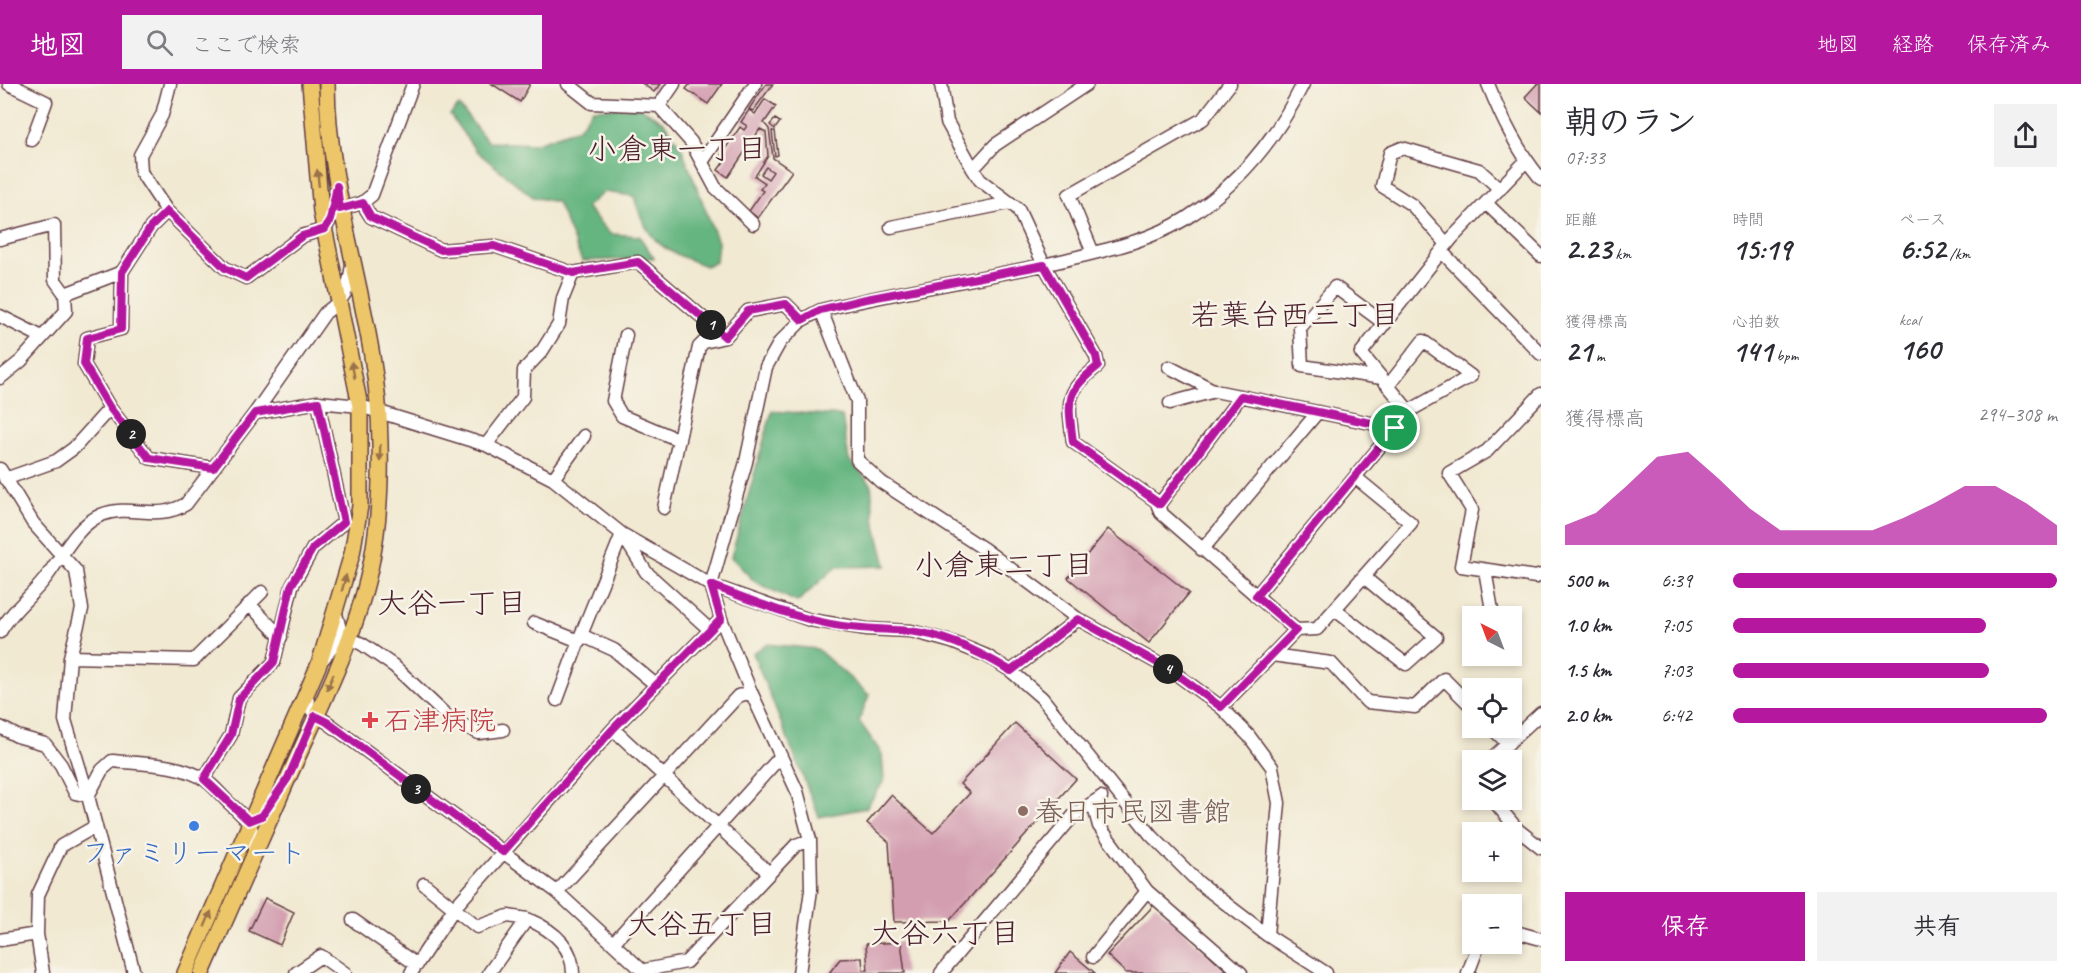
<!DOCTYPE html>
<html lang="ja">
<meta charset="utf-8">
<style>
:root{--surface:#fff;--page:#f2f2f3;--text:#2b2b33;--muted:#7c7c81;--accent:#b5179e}
body{margin:0;font-family:Caveat,"Klee One",sans-serif;background:var(--page);color:var(--text);height:100vh;display:flex;flex-direction:column;font-size:22px;white-space:nowrap}
*{box-sizing:border-box;margin:0}
p{font-size:20px;color:var(--muted)}
.icon{flex:none;width:33px;height:33px;fill:none;stroke:currentColor;stroke-width:2;stroke-linecap:round;stroke-linejoin:round}
.map{position:relative;flex:1;overflow:hidden}
.drawer{display:flex;flex-direction:column;background:var(--surface);width:540px}
.drawer>*{flex:none}
.needle{width:39px;rotate:318deg}
.buttons{position:absolute;left:1462px;top:522px;display:grid;gap:12px}
.buttons a{display:grid;place-items:center;width:60px;height:60px;border-radius:0px;background:var(--surface);box-shadow:0 3px 9px #0003;font-size:30px}
.pin{position:absolute;display:grid;place-items:center;width:51px;height:51px;color:#fff;margin:-26px;border:3px solid #fff;border-radius:50%;box-shadow:0 2px 6px #0007}
.km{position:absolute;width:30px;height:30px;margin:-15px;border-radius:50%;background:#222;color:#fff;font-size:16px;line-height:30px;text-align:center}
.round{display:grid;place-items:center;flex:none;width:63px;height:63px;border-radius:0px;background:var(--page)}
.summary{display:flex;align-items:center;justify-content:space-between;height:102px;padding:0 24px}
h1{font-size:33px;font-weight:600;line-height:45px}
.figures{display:grid;grid-template-columns:repeat(3,1fr);gap:9px;height:102px;padding:6px 24px}
.figures div{display:grid;align-content:center}
.figures b{font-size:30px;font-weight:600}
.figures small{font-size:16px;font-weight:400}
.figures p{font-size:16px}
.chart{height:168px;padding:12px 24px}
.chart p{display:flex;justify-content:space-between}
.chart svg{width:100%;height:108px;margin-top:6px;fill:var(--accent);opacity:.7}
.cta{display:flex;gap:12px;margin-top:auto;padding:12px 24px}
.cta a{flex:1;height:69px;border-radius:0px;background:var(--accent);color:#fff;font-size:24px;font-weight:600;line-height:69px;text-align:center}
.cta a+a{background:var(--page);color:var(--text)}
ul{padding:0 24px;list-style:none;font-size:20px}
li{display:grid;grid-template-columns:96px 72px 1fr;align-items:center;height:45px}
li i{height:15px;border-radius:8px;background:var(--accent)}
header{display:flex;align-items:center;gap:36px;box-sizing:border-box;height:84px;padding:0 30px;background:var(--accent);color:#fff}
header strong{font-size:28px}
nav{display:flex;gap:33px;margin-inline-start:auto;font-size:21px}
.search{width:420px;height:54px;background:var(--page);display:flex;align-items:center;gap:15px;box-sizing:border-box;padding:0 21px;border-radius:0px;color:var(--muted);font-size:22px}
main{display:flex;flex:1;min-height:0}
.map>svg:first-child{display:block}
</style>
<header>
<strong>地図</strong>
<div class="search"><svg class="icon" aria-label="search" viewBox="0 0 24 24"><circle cx="10" cy="10" r="6"/><path d="M15 15l6 6"/></svg>ここで検索</div>
<nav><a>地図</a><a>経路</a><a>保存済み</a></nav>
</header>
<main>
<div class="map">
<svg width="1541" height="889" viewBox="0 0 1541 889">
<rect width="100%" height="100%" fill="#f7f3e8"/>
<filter id="ink" filterUnits="userSpaceOnUse"><feTurbulence type="fractalNoise" baseFrequency=".0167" numOctaves="2"/><feDisplacementMap in="SourceGraphic" scale="12" xChannelSelector="R" yChannelSelector="G"/><feConvolveMatrix kernelMatrix="1 2 1 2 8 2 1 2 1" color-interpolation-filters="sRGB"/></filter>
<filter id="wash" filterUnits="userSpaceOnUse"><feTurbulence type="fractalNoise" baseFrequency=".008" numOctaves="4" result="noise"/><feDisplacementMap in="SourceGraphic" scale="24" xChannelSelector="R" yChannelSelector="G"/><feGaussianBlur stdDeviation="1.35" result="paint"/><feColorMatrix in="noise" values="0 0 0 0 0 0 0 0 0 0 0 0 0 0 0 0 0 1.4 0 .05"/><feComposite in="paint" operator="in"/></filter>
<g filter="url(#wash)">
<rect width="100%" height="100%" fill="#f1e9d2"/>
<path fill="#65b580" stroke="#586a56" stroke-width="1.5" d="M459,22l29,36 46,2 45,-16 14,-19 46,-2 25,15 18,27 36,93 -2,20 -10,4c-44,-16 -59,-23 -72,-70l-30,-4 -18,15 24,27 29,2 15,22 -72,3 -25,-59 -24,-5 -57,-46 -26,-36z
M772,327l70,5 7,44 22,24 3,34 12,48 -50,1 -39,35 -42,-20 -24,-25z
M767,560l50,5 52,46 -10,26 23,33 2,27 -18,27 -47,9 -66,-164z"/>
<g id="blocks">
<path fill="#d39eb0" fill-rule="evenodd" d="M492,0h38l-10,18z
M643,0h17l-6,8z
M690,0h32l-14,20 -22,-15z
M766,0h7l-20,27 -4,-2z
M1537,0h4v28l-16,-15z
M765,15l11,7 -12,17 5,6 4,29 19,13 -34,47 -9,-7 14,-20 -3,-2 5,-6 -10,-7 13,-20 -2,-24 -6,-3 -32,48 -10,-7 8,-11 -5,-4 19,-28 4,3 3,-4 -6,-4 8,-12 6,4zM766,83l7,5 -5,7 -7,-5z
M775,35l5,3 -5,7 -5,-4z
M772,47h3l3,24 -3,1z
M1108,445l81,64 -40,50 -81,-65z
M1015,639l61,56 -127,142 -55,1 -5,-80 -22,-19 24,-28 42,38 37,-40 -10,-9z
M265,814l29,14 -14,33 -31,-14z
M1155,820l74,69h-103l-19,-18z
M901,858l4,31h-76l11,-14 22,-1 1,12h5l-2,-26z
M1070,868l25,21h-40z"/>
</g>
</g>
<g filter="url(#ink)">
<use href="#blocks" fill-opacity="0" stroke="#633d44" stroke-width="1.5"/>
<g fill="none" stroke-linecap="round" stroke-linejoin="round">
<defs>
<path id="minor" d="M9,0l37,18 -14,38
M170,0l-8,31 -22,40 1,17 26,39 58,57 21,10 56,-42 23,-7 5,-9 6,-31
M568,0l24,19 67,3 32,36 24,45 38,37
M941,0l6,38 26,47 7,11 38,29 26,56 52,91 2,10c-34,27 -30,35 -25,76l87,62
M1488,0c14,35 29,66 53,95
M659,22l15,-22
M702,78l53,-78
M973,85l22,-24 92,-61
M362,119l9,14 70,33 53,-4 79,27 65,-11 87,75 23,-26 38,-7 16,16
M1486,119l55,53
M340,125l22,-6 10,-8 41,-111
M891,143l118,-24
M0,155l54,-14 1,55 10,14 57,-22 29,-45 16,-16
M1447,160l-35,-39 -30,-19 8,-33 12,-5 77,22 21,19
M1442,168l99,102
M1093,169l-24,-58 134,-76 27,-35
M122,188l-1,57 -34,9 -3,26 26,44 39,50 64,10
M821,226l36,91v59l24,22 103,67 94,70 94,52 49,36 28,29 23,31 7,36 -12,132
M0,232l42,21
M626,251l-13,66 9,15 57,24
M1169,283l46,24
M0,294l21,-17 45,-50 -1,-17
M1382,294l-80,-12 -2,-38 35,-41 50,37
M1388,302l35,-45 48,35 -62,35
M1541,310l-54,57 -38,22 23,37 -11,56 75,11 5,-2
M1241,312l-83,110 3,7 135,117
M1170,319l45,-12 180,37
M255,329l63,-11 42,4 126,39 67,34 69,55 89,51 99,35 57,9 44,2 41,11 35,14 24,15 31,27 109,137 48,48 68,52 59,38
M486,361l37,-48 1,-27 18,-19 17,-27 4,-26 10,-25
M0,385l33,54 43,48 6,38 -12,48 -5,63 23,76 14,-26 10,-9c29,3 66,2 92,18 9,6 17,16 24,23 20,18 27,22 26,50
M5,395l51,-18 18,-13 36,-40
M553,395l31,-43
M664,424l35,-161 5,-5 21,-5
M1202,466l116,-138
M1485,486l8,46
M1256,512l99,-119
M249,520l32,33
M1335,526l71,54 30,-27 -72,-60
M336,530l4,15 8,9 14,6 32,22 56,53 29,14 24,-3
M534,539l45,18
M0,548c11,-21 30,-34 44,-52 17,-21 31,-54 57,-65 30,-12 55,7 85,-11l69,-91 70,-100c22,-16 23,-22 27,-48
M70,573l124,3 68,-68
M323,575l15,-19 10,-2
M1011,587l67,-52
M656,601l-42,-35 -33,-15 41,-101 24,38 64,58
M306,610c3,15 7,21 21,28l230,170 88,81
M557,616l24,-65
M1221,623l51,-52
M1473,624l-29,-29 -29,28 -48,-5 -36,-39 -59,-8 24,-25 21,-1 94,-106 -56,-46 54,-66 -48,-58 91,-115 74,-77
M0,643l17,9 28,8 16,21 14,28 13,3 46,177
M1492,644l16,16
M613,645l156,144
M1490,676l51,-47
M204,695l27,-44 8,-37 35,-36 18,-76 21,-38 31,-26 -26,-120
M1493,716l25,30 23,18
M424,800l53,43 31,-11 19,3
M1147,807l94,82
M557,808l181,-196 13,-4
M353,836l64,45
M1512,847l29,8
M37,850l1,-39 23,-49 35,-20
M0,856l37,-6 6,39
M614,858l167,-186
M1093,873l54,-66 -48,-65 -4,-15 6,-14
M645,886l41,-8 110,-117 14,-5
M296,889l25,-17 24,17
M411,889l44,-66 158,-178 108,-110
M489,889l38,-54c24,10 46,26 46,54
M799,889l12,-83 -1,-50 -13,-49 -46,-99 -30,-73 -10,-34 35,-123 20,-95 14,-25 22,-22 19,-10c81,-20 163,-31 244,-50 41,-10 84,-19 120,-41 52,-33 91,-80 118,-135
M941,889l133,-158 26,-17
M1468,889l11,-29"/>
<path id="major" d="M185,889l134,-309 33,-110 8,-48v-100l-39,-194 -11,-128
M202,889c28,-62 55,-125 83,-188 32,-72 72,-147 87,-226 7,-37 9,-78 8,-116 -1,-122 -52,-237 -53,-359"/>
</defs>
<use href="#minor" stroke="#633d44" stroke-width="15"/>
<use href="#major" stroke="#633d44" stroke-width="18"/>
<use href="#minor" stroke="#fff" stroke-width="12"/>
<use href="#major" stroke="#ecc669" stroke-width="15"/>
</g>
<defs><path id="oneway-solid" d="M-6-.8H1V-3.2L6.5 0L1 3.2V.8H-6Z" transform="scale(1.5)"/></defs>
<g fill="#9b724a">
<use href="#oneway-solid" transform="translate(318 94) rotate(-96)"/>
<use href="#oneway-solid" transform="translate(353 286) rotate(-101)"/>
<use href="#oneway-solid" transform="translate(380 369) rotate(92)"/>
<use href="#oneway-solid" transform="translate(344 499) rotate(-75)"/>
<use href="#oneway-solid" transform="translate(330 598) rotate(113)"/>
<use href="#oneway-solid" transform="translate(208 835) rotate(-67)"/>
</g>
</g>
<g fill="none" stroke-linecap="round" stroke-linejoin="round" filter="url(#ink)">
<defs>
<path id="route" d="M337,102l3,23 23,-6 8,14 70,33 53,-4 79,27 65,-11 87,75 23,-26 38,-7 16,16 18,-10 41,-10 183,-35 52,91 2,10c-34,27 -30,35 -25,76l87,62 81,-108 154,32 -139,168 40,34 -75,77 -49,-36 -94,-52 -67,52c-31,-19 -67,-37 -103,-40 -26,-2 -53,-2 -78,-7 -41,-8 -80,-24 -119,-39l10,34 -108,110 -110,123 -176,-130 -12,-6 -27,62 -26,38 -13,5 -45,-42 27,-44 8,-36 35,-37 17,-76 22,-38 31,-26 -26,-120 -63,11 -42,55 -64,-10 -39,-50 -26,-44 3,-26 34,-9 1,-57 29,-45 16,-16 58,57 21,10 56,-42 23,-7 5,-9z"/>
</defs>
<use href="#route" stroke="#fff" stroke-width="12"/>
<use href="#route" stroke="#b5179e" stroke-width="8"/>
</g>
<path fill="#e0444e" stroke="#f7f3e8" stroke-width="2" d="M367 627h6v6h6v6h-6v6h-6v-6h-6v-6h6z"/>
<circle fill="#8d6e63" stroke="#f7f3e8" stroke-width="2" cx="1023" cy="727" r="6"/>
<circle fill="#3f7fe0" stroke="#f7f3e8" stroke-width="2" cx="194" cy="742" r="6"/>
<g text-anchor="middle" stroke-width="5" stroke-linejoin="round" paint-order="stroke">
<g font-size="28" fill="#be3a42" stroke="#f7f3e8" text-anchor="start">
<text x="384" y="646">石津病院</text>
</g>
<g font-size="28" fill="#785e54" stroke="#f7f3e8" text-anchor="start">
<text x="1035" y="737">春日市民図書館</text>
</g>
<g font-size="28" fill="#366cbe" stroke="#f7f3e8">
<text x="194" y="778">ファミリーマート</text>
</g>
<g font-size="30" fill="#4a1f2b" stroke="#f7f3e8">
<text x="677" y="75">小倉東一丁目</text>
<text x="1295" y="241">若葉台西三丁目</text>
<text x="1004" y="491">小倉東二丁目</text>
<text x="452" y="529">大谷一丁目</text>
<text x="702" y="850">大谷五丁目</text>
<text x="945" y="859">大谷六丁目</text>
</g>
</g>
</svg>
<div class="buttons">
<a><svg class="needle" viewBox="-14 -14 28 28"><path d="M0-13l5 13h-10z" fill="#e53935"/><path d="M0 13l5-13h-10z" fill="#7c7c81"/></svg></a>
<a><svg class="icon" aria-label="locate" viewBox="0 0 24 24"><circle cx="12" cy="12" r="6"/><path d="M12 2v4M12 18v4M2 12h4M18 12h4"/></svg></a>
<a><svg class="icon" aria-label="layers" viewBox="0 0 24 24"><path d="M12 4l9 5-9 5-9-5zM3 14l9 5 9-5"/></svg></a>
<a>+</a>
<a>−</a>
</div>
<div class="pin" style="left:1395px;top:344px;background:#1e9e55"><svg class="icon" aria-label="arrive" viewBox="0 0 24 24"><path d="M6 21V4h12l-3 4 3 4H6"/></svg></div>
<b class="km" style="left:711px;top:241px">1</b>
<b class="km" style="left:131px;top:350px">2</b>
<b class="km" style="left:416px;top:705px">3</b>
<b class="km" style="left:1168px;top:585px">4</b>
</div>
<section class="drawer">
<div class="summary"><div><h1>朝のラン</h1><p>07:33</p></div><a class="round"><svg class="icon" aria-label="share" viewBox="0 0 24 24"><path d="M12 15V3M7 8l5-5 5 5M5 13v7h14v-7"/></svg></a></div>
<div class="figures">
<div><p>距離</p><b>2.23<small> km</small></b></div>
<div><p>時間</p><b>15:19</b></div>
<div><p>ペース</p><b>6:52<small> /km</small></b></div>
</div>
<div class="figures">
<div><p>獲得標高</p><b>21<small> m</small></b></div>
<div><p>心拍数</p><b>141<small> bpm</small></b></div>
<div><p>kcal</p><b>160</b></div>
</div>
<div class="chart"><p><span>獲得標高</span>294–308 m</p>
<svg viewBox="0 0 160 44" preserveAspectRatio="none"><path d="M0 44V36L10 31L20 20L30 8L40 6L50 17L60 29L70 38L80 38L90 38L100 38L110 33L120 27L130 20L140 20L150 27L160 36V44z"/></svg>
</div>
<ul>
<li><b>500 m</b>6:39<i style="width:100%"></i></li>
<li><b>1.0 km</b>7:05<i style="width:78%"></i></li>
<li><b>1.5 km</b>7:03<i style="width:79%"></i></li>
<li><b>2.0 km</b>6:42<i style="width:97%"></i></li>
</ul>
<div class="cta"><a>保存</a><a>共有</a></div>
</section>
</main>
